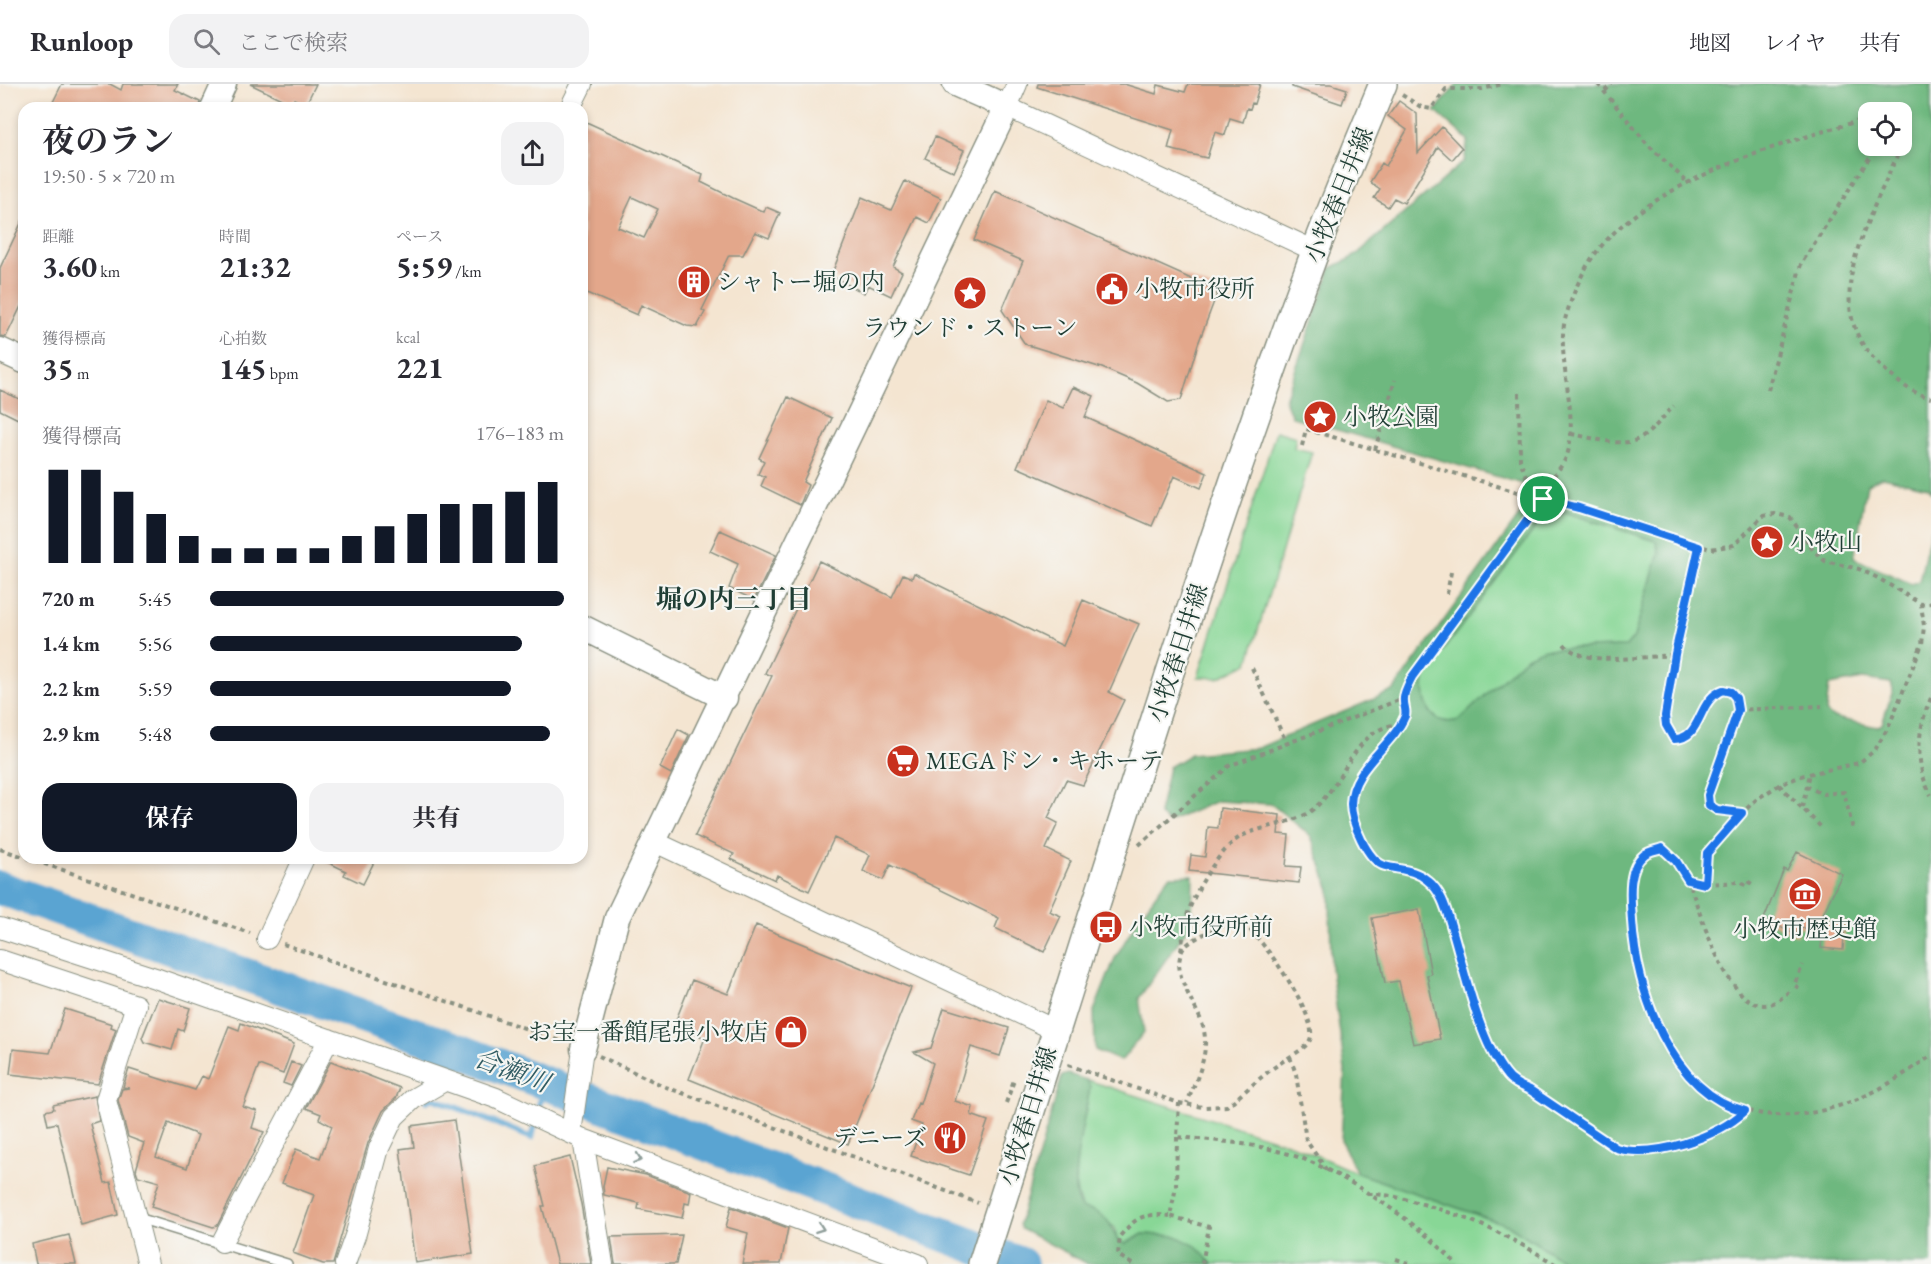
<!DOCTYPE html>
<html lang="ja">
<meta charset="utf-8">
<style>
:root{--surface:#fff;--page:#f2f2f3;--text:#2b2b33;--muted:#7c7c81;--line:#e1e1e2;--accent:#111827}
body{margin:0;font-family:"EB Garamond","Noto Serif JP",serif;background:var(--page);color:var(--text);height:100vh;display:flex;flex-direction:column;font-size:22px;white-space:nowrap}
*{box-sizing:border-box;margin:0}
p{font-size:20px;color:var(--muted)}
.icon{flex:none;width:33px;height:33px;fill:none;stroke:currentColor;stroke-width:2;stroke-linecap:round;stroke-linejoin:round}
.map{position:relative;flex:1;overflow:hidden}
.sheet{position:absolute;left:18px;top:18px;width:570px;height:762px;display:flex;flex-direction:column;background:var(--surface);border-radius:18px;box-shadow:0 3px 9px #0003}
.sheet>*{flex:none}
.tools{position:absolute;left:1858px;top:18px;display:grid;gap:12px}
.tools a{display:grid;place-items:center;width:54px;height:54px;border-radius:12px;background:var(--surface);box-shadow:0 3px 9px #0003;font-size:30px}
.pin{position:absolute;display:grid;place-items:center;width:51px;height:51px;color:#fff;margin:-26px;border:3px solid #fff;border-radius:50%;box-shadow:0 2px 6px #0007}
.round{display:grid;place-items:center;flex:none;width:63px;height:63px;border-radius:18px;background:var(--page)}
.head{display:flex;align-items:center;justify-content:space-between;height:102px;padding:0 24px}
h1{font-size:33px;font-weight:700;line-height:45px}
.stats{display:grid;grid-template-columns:repeat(3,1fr);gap:9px;height:102px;padding:6px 24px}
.stats div{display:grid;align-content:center}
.stats b{font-size:30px;font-weight:700}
.stats small{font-size:16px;font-weight:400}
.stats p{font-size:16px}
.chart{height:168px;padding:12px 24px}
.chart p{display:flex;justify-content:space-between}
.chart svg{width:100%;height:108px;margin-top:6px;stroke:var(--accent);stroke-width:6}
.button{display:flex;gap:12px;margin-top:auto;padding:12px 24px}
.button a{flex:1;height:69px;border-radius:18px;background:var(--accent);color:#fff;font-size:24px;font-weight:700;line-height:69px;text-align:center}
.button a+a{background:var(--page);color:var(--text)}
ul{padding:0 24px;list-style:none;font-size:20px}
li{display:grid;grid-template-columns:96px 72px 1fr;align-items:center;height:45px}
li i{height:15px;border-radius:8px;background:var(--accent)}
header{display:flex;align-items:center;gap:36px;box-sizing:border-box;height:84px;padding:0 30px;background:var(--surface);border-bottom:2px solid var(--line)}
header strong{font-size:28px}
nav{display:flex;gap:33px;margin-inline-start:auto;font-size:21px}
.search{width:420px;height:54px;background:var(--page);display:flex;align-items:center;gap:15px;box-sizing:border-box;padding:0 21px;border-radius:18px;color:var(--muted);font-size:22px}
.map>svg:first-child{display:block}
</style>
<header>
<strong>Runloop</strong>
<div class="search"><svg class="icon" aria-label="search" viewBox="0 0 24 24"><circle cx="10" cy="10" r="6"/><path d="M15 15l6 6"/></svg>ここで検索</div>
<nav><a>地図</a><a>レイヤ</a><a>共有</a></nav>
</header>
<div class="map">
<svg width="1931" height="1180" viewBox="0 0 1931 1180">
<rect width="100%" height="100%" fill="#f6f6f2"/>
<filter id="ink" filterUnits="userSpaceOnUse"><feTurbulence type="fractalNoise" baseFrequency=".0167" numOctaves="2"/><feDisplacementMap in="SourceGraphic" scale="12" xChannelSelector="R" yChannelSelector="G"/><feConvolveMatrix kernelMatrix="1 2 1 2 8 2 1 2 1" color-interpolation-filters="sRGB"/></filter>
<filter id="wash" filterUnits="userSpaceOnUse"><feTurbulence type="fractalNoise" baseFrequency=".008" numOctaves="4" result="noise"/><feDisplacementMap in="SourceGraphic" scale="24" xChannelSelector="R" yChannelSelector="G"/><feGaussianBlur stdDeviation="1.35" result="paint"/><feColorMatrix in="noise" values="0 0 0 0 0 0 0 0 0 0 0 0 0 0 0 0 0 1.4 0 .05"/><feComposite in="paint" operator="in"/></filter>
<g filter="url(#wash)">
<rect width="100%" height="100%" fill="#f4e5d1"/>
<path fill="#88d796" stroke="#548a65" stroke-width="1.5" d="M1276,347l20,6 -2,11 18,4 -64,211 -30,15 -20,-1z
M1568,429l88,28 3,12 -25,84 -8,10 -81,2 -86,71c-31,9 -39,-23 -33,-47l119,-159z
M1087,996l203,64 67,29 153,53 58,38h-356l-36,-28 -33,-2 -18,10 -8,-4 -2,-12 -22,-17 -11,-3c-17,-33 3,-85 8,-121z"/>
<path fill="#6eb87f" stroke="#467a5a" stroke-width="1.5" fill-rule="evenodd" d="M1457,0h474v408l-3,-5 -46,-10 -15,7 -13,73c5,5 46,21 57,27l8,-3 12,-53v736h-363l-58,-38 -153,-53 -16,-32 4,-71 -14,-101 -1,-79 -19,-54 -40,-32 -54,-3 -49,21 -9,-8 10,-47 22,-13 67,-6 135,-57 137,-190 -7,-17 -231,-67 -7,-17 46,-132 24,-12 109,-95 4,-21 -33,-29zM1869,28h33v34h-33zM1568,429l88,28 3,12 -25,84 -8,10 -81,2 -19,8 -67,63c-31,9 -39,-23 -33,-47l119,-158zM1863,595l28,4 2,7 -11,34 -5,3 -46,-10 -5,-5 3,-27z
M1193,791l-1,47 -53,76 5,34 -23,29 -26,-11 -1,-39 21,-53 25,-42 29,-40z
M1068,990l19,6 3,7c-3,22 -26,107 -8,121 3,2 7,1 9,2 16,6 22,16 26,30l8,4 18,-10 33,2 20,10 16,18h-124l-67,-35 -2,-5 43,-148z"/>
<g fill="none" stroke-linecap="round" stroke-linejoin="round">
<path stroke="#5aa4d2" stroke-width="6" d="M427,1017l6,-3 99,40 12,-56
M356,1180l2,-11"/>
<path stroke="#5aa4d2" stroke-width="34" d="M0,804l450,159 571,217"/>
</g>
<g id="blocks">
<path fill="#e3a78b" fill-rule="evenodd" d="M62,0h48l11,6 2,-6h55l-3,6 25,12 -1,6h-149z
M250,0h66l-10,20 -12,-5 -2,5z
M1038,0h86l32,10 2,-9 27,7 3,-8h72l-6,20 -2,-1 -2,6 -3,-1 -4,14 -13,-4 -5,17 -10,-3 -8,26 -39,-9 5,-19 -136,-43z
M1292,0h39l16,5 -5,15 -50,-17z
M1399,17l18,13 1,39 24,-26 20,21 -10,12 -14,-13 -34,56 -10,-5 -6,9 -14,-9 6,-9 -10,-7 12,-19 4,3 21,-36 -19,-14z
M582,36l121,55 -2,7 32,16 31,14 2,-5 14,6 -11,25 -14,-6 -12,23h-14l-27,55 3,2 -8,15 -10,-1 -46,-21 -4,10 -55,-24zM632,113l26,12 -14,29 -26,-11z
M935,53l29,13 -10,22 -29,-14z
M905,97l36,17 -12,25 -12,-6 -24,50 9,5 -11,24 -23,-11 -4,8 -33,-17 31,-79 29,13z
M995,107l223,100 -20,53 -17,56 -13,2 -31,-19 -35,-15 -77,-24 -23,-34 21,-49 -49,-21z
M24,133v83l-18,37 -6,-1v-68z
M1073,303l21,9 -9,21 122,56 -6,15 -27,-12 -22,50 -135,-59 29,-67 17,8z
M0,306l24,11v21l-24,-12z
M788,313l44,21 -29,64 5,3 -8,20 -39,-19 4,-9 -7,-3 6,-13 -5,-3z
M720,446l56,25 -22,45 -25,-12 9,-24 -28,-13z
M819,477l73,36 11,-23 9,4 2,-5 149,73 20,-46 56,24 -30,68 15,8 -41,85 -17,-5 -18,38 10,5 -12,26 25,12 -22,50 12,5 -17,36 -49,-24 4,-10 -109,-53 -7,15 -20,-9 7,-16 -36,-17 -25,53 -32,-16 -2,5 -44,-21 3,-5 -39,-18 77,-160 -7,-3z
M678,645l11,6 -18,39 -11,-6z
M1220,724l60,7 -2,19 11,1 -3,31 15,1 -2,16 -110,-12 2,-16 14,2 3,-30 10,1z
M1797,768l45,22 -22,46 25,2 -2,28 -22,-2 1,-11 -22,-11 -4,9 -32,-16 20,-50 3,2z
M319,774h57l-13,26 -19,-9 2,-4z
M1419,825l12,65 -4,1 13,64 -27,5 -14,-63 -14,2 -13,-65z
M756,841l155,63 -63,156 -159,-65 16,-41 -31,-13 18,-45 36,14z
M158,914l32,10 -7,23 -5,-2 -6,21 -28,-8 -2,-4z
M944,924l65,20 -9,28 -29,-9 -16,54 18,6 -2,8 17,6 -19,54 -58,-19 11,-31 -11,-4 7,-18 2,1 13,-41 -19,-11 17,-4z
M65,925l47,15 -1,3 5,2 -18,55 -88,-10 3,-25 37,4z
M241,939l53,21 -11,30 -24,-9 -16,42 14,4 -5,17 12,4 -47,94 -4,1 -62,-20 8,-25 -21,-6 -2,-6 8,-27 -16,-6 -10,-37 4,-11 7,-1 -6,-1 6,-18 66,21 7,-14 6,3 21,-53 10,4zM168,1039l30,12 -11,33 -31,-11z
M331,977l69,27 -4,10 -13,13 -15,32 -35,121h-10l-30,-11 21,-58 -32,-12 14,-34 24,9 12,-32 -13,-7 2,-5 -15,-6z
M291,978l10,4 -10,20 -8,-3z
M95,1012l4,25 -9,3 15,59 6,-1 7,33 -37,10 -24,-102 -9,2 -3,-14 9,-2 -1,-4z
M454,1036l19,134 -58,9 -15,-114 14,-2 -3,-21z
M570,1073l11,47 10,60h-34l-15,-58h3l-10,-40z
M607,1083l39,8 45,17 -2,12 -4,-1 -3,15 -44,-9 1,-6 -35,-8 -1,-9z
M731,1123l57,21 -7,36h-39l6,-31 -22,-6z
M69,1151l7,29h-40l-4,-20z
M682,1151l-6,29h-61l-4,-27z"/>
</g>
</g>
<g filter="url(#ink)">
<use href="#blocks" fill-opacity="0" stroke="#8a9182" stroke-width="1.5"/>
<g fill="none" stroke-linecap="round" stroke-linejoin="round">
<defs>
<path id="service" d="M135,1133l152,47"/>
<path id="minor" d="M1017,0l-10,23 308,144
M570,24l12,-24
M655,758l400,188
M0,844l155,50 341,120 87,41 335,125
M267,855l37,-81
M0,876l136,45 -30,95 42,164
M571,1049l12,-84
M583,1055l20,125
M222,1158l107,-203
M345,1180l11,-31 23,-85 15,-31 19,-18 31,-18"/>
<path id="tertiary" d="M213,24l11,-24
M0,266l24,11
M582,543l143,71
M583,965l34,-131 390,-811 -52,-23"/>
<path id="secondary" d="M982,1180c109,-337 209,-679 333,-1012 21,-56 45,-112 68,-168"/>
</defs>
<use href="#service" stroke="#8a9182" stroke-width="12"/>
<use href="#minor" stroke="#8a9182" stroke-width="22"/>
<use href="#tertiary" stroke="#8a9182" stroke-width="27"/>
<use href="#secondary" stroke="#8a9182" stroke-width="30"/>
<path stroke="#8a9182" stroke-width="4" stroke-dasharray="4.5 4.5" stroke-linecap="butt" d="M1598,0l50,61 39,37
M1605,7l7,-7
M1402,11l19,12 10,2 15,-20h36l21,-5
M1901,62c-27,69 -89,157 -20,220 15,15 30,27 50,32
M1768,306l33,-126 76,-118
M1519,309l1,67 14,37
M1571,350c20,3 55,16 73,2 11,-8 20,-20 30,-30
M1302,362l4,-17 228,68 45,11 131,41 24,-4 29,-29 12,-2 15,3 23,33 12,11 34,8 19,9 43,26 10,-1
M1375,366l20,-70
M1699,463l-24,108 -10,61 1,9 8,14c32,0 22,-53 57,-47l5,6 2,12 -29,85v10l8,5 25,3
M1447,510l4,-22
M1564,560c20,24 80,12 111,11
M1252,584l35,76
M1404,614c0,4 2,10 2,14 -1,25 -54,55 -55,92 0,17 16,57 34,62 15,4 29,3 42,13 16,13 20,35 26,53 12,41 26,107 52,141 6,9 15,13 25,17l86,58c37,11 101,-11 129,-36
M1931,614c-14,32 -17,66 0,97
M1738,626l84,-4
M1779,701l42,42
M1806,702l17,8 21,-2 9,38
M1802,723l8,-33
M1139,761l90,-79 175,-68 8,-21 131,-178c4,-22 22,-30 26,-51 8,-41 -14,-95 -3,-132 6,-20 16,-45 29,-62 55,-74 188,-111 274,-136
M0,765l24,8
M27,774l223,75
M1688,796l21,4 29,-2 10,4 3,-5
M1705,799l2,-30 21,-27 29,-27 22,-14 25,-10 55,-12 16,-13 14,-24 33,-82 2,-18 -3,-22
M283,860l281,98
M1181,867c2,-10 2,-21 5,-31 5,-24 35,-75 58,-85 19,-9 53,-12 68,-25 33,-25 41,-83 88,-86
M1799,904l-5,-3 9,-20
M1789,907c-53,58 -89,-82 -101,-111 -6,-14 -15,-22 -26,-32 -12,4 -19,6 -25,18 -12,21 -5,79 1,103 30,122 109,181 231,125 22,-10 42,-25 62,-38
M599,972l67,31 312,116
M1290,973l6,17 10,66 21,31
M1068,981l111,38 -2,34c44,4 92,7 134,25 45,20 113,65 145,102
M1006,1019l8,-23
M1179,1019l24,4 24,-1c23,-18 40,-36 66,-51 5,-3 14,-9 17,-15 10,-22 -47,-100 -64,-114 -3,-2 -9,-4 -12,-6 -13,7 -47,19 -52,31 -12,26 18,56 22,80 5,25 -8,49 -17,72
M1177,1053l-1,50 -6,29 39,11 -7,37
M1368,1110c20,0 38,5 58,11 50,15 84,32 129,59
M1396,1175l15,5
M1132,1180l-14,-9 2,-19c17,-20 24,-23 50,-20"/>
<use href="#service" stroke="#fff" stroke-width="9"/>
<use href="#minor" stroke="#fff" stroke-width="20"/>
<use href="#tertiary" stroke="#fff" stroke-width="24"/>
<use href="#secondary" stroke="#fff" stroke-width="27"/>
</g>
<defs><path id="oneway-chevron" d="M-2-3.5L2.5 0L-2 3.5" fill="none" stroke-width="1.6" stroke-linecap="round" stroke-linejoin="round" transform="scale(1.5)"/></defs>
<g stroke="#8f9e9a">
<use href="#oneway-chevron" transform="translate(638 1075) rotate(20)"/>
<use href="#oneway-chevron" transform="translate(820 1144) rotate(20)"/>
</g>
</g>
<g fill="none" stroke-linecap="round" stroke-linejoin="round" filter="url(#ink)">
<defs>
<path id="route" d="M1543,415l36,9 120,39 -24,107 -10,62 1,9 8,14c29,0 22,-39 49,-49l8,2 5,6 2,12 -30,85 1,10 8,5 25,3 -35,40 -2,31 -17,-4 -12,-19 -14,-13c-5,2 -14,3 -18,7 -18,14 -13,46 -12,66 4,68 38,171 113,190 -28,26 -91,48 -129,37l-86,-58c-10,-4 -19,-8 -25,-17 -26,-34 -40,-100 -52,-141 -6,-19 -10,-40 -26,-52 -13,-11 -27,-10 -42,-14 -18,-5 -34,-45 -34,-62 1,-37 41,-57 54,-88 2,-6 -2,-11 -1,-18 0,-6 5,-15 8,-21z"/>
</defs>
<use href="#route" stroke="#fff" stroke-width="12"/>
<use href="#route" stroke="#1a73e8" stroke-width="8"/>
</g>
<defs>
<symbol id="building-disc" viewBox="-11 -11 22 22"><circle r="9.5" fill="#c8321e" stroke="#f6f6f2"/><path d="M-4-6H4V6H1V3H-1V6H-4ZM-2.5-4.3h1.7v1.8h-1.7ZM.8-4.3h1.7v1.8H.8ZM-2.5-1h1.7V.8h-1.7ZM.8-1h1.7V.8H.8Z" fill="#fff"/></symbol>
<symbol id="civic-disc" viewBox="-11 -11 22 22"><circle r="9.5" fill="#c8321e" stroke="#f6f6f2"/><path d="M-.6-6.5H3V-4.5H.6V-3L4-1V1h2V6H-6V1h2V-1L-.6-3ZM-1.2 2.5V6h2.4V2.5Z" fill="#fff"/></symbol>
<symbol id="sight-disc" viewBox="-11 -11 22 22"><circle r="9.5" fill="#c8321e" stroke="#f6f6f2"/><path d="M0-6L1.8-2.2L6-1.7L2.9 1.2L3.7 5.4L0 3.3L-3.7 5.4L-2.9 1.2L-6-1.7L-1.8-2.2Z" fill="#fff"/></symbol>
<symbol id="supermarket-disc" viewBox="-11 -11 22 22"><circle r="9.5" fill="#c8321e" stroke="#f6f6f2"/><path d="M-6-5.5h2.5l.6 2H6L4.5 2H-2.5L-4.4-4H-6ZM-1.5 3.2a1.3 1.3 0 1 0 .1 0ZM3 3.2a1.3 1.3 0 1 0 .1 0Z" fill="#fff"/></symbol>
<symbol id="museum-disc" viewBox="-11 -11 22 22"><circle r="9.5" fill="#c8321e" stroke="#f6f6f2"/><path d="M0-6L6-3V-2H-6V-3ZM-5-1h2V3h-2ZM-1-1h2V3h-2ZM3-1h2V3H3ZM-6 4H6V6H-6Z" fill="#fff"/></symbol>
<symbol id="bus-disc" viewBox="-11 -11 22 22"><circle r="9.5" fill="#c8321e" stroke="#f6f6f2"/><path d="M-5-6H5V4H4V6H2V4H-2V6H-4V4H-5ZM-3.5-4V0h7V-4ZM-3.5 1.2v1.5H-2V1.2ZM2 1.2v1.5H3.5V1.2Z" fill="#fff"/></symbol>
<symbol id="shop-disc" viewBox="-11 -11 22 22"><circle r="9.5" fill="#c8321e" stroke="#f6f6f2"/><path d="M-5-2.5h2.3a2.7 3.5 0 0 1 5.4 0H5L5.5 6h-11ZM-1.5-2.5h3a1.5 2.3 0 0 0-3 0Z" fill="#fff"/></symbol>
<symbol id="restaurant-disc" viewBox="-11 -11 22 22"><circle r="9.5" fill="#c8321e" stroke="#f6f6f2"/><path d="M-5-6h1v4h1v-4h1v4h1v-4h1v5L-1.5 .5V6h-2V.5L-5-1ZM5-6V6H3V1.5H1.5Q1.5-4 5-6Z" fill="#fff"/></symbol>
</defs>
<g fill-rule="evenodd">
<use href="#building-disc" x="675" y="179" width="38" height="38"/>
<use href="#civic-disc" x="1093" y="186" width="38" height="38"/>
<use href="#sight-disc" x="951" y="190" width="38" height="38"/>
<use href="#sight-disc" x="1301" y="314" width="38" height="38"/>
<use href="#sight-disc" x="1748" y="439" width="38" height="38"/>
<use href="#supermarket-disc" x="884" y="658" width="38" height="38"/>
<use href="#museum-disc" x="1786" y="791" width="38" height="38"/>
<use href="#bus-disc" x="1087" y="824" width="38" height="38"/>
<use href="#shop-disc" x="772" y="929" width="38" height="38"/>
<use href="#restaurant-disc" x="931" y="1035" width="38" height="38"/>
</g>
<g text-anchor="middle" stroke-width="4.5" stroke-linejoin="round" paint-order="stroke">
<g font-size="24" fill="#1f3d34" stroke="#f6f6f2">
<text transform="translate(1339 111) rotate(-68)" y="8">小牧春日井線</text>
<text transform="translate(1178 569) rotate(-72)" y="8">小牧春日井線</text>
<text transform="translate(1028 1032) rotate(-73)" y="8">小牧春日井線</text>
</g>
<g font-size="24" fill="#1f3d34" stroke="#f6f6f2" text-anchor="start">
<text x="717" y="206">シャトー堀の内</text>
<text x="1135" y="213">小牧市役所</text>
<text x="970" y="252" text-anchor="middle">ラウンド・ストーン</text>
<text x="1343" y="341">小牧公園</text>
<text x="1790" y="466">小牧山</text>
<text x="926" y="685">MEGAドン・キホーテ</text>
<text x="1129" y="851">小牧市役所前</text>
<text x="1805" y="853" text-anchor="middle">小牧市歴史館</text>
<text x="768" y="956" text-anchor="end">お宝一番館尾張小牧店</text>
<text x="927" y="1062" text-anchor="end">デニーズ</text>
</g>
<g font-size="26" font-weight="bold" fill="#1f3d34" stroke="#f6f6f2">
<text x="734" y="524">堀の内三丁目</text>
</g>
<g font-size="26" font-style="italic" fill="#315c63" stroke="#f6f6f2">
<text transform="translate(512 986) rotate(21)" y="9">合瀬川</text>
</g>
</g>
</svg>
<div class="tools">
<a><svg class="icon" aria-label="locate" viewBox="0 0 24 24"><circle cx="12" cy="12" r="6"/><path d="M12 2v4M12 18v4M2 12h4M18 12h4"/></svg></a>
</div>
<div class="pin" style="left:1543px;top:415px;background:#1e9e55"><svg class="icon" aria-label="arrive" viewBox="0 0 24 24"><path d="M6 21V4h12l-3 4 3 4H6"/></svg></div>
<section class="sheet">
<div class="head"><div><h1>夜のラン</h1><p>19:50 · 5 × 720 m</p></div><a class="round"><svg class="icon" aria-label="share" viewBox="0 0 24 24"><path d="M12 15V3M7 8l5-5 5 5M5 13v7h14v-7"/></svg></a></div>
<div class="stats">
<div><p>距離</p><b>3.60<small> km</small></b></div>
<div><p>時間</p><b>21:32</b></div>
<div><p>ペース</p><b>5:59<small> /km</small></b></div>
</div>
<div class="stats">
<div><p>獲得標高</p><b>35<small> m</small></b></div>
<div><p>心拍数</p><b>145<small> bpm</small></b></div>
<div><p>kcal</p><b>221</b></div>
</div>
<div class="chart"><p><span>獲得標高</span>176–183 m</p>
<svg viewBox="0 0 160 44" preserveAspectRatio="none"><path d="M5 44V6M15 44V6M25 44V15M35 44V24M45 44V33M55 44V38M65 44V38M75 44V38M85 44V38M95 44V33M105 44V29M115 44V24M125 44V20M135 44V20M145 44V15M155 44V11"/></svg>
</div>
<ul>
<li><b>720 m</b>5:45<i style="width:100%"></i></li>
<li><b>1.4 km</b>5:56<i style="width:88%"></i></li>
<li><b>2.2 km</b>5:59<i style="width:85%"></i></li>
<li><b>2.9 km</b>5:48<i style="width:96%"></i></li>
</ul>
<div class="button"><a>保存</a><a>共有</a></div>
</section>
</div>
